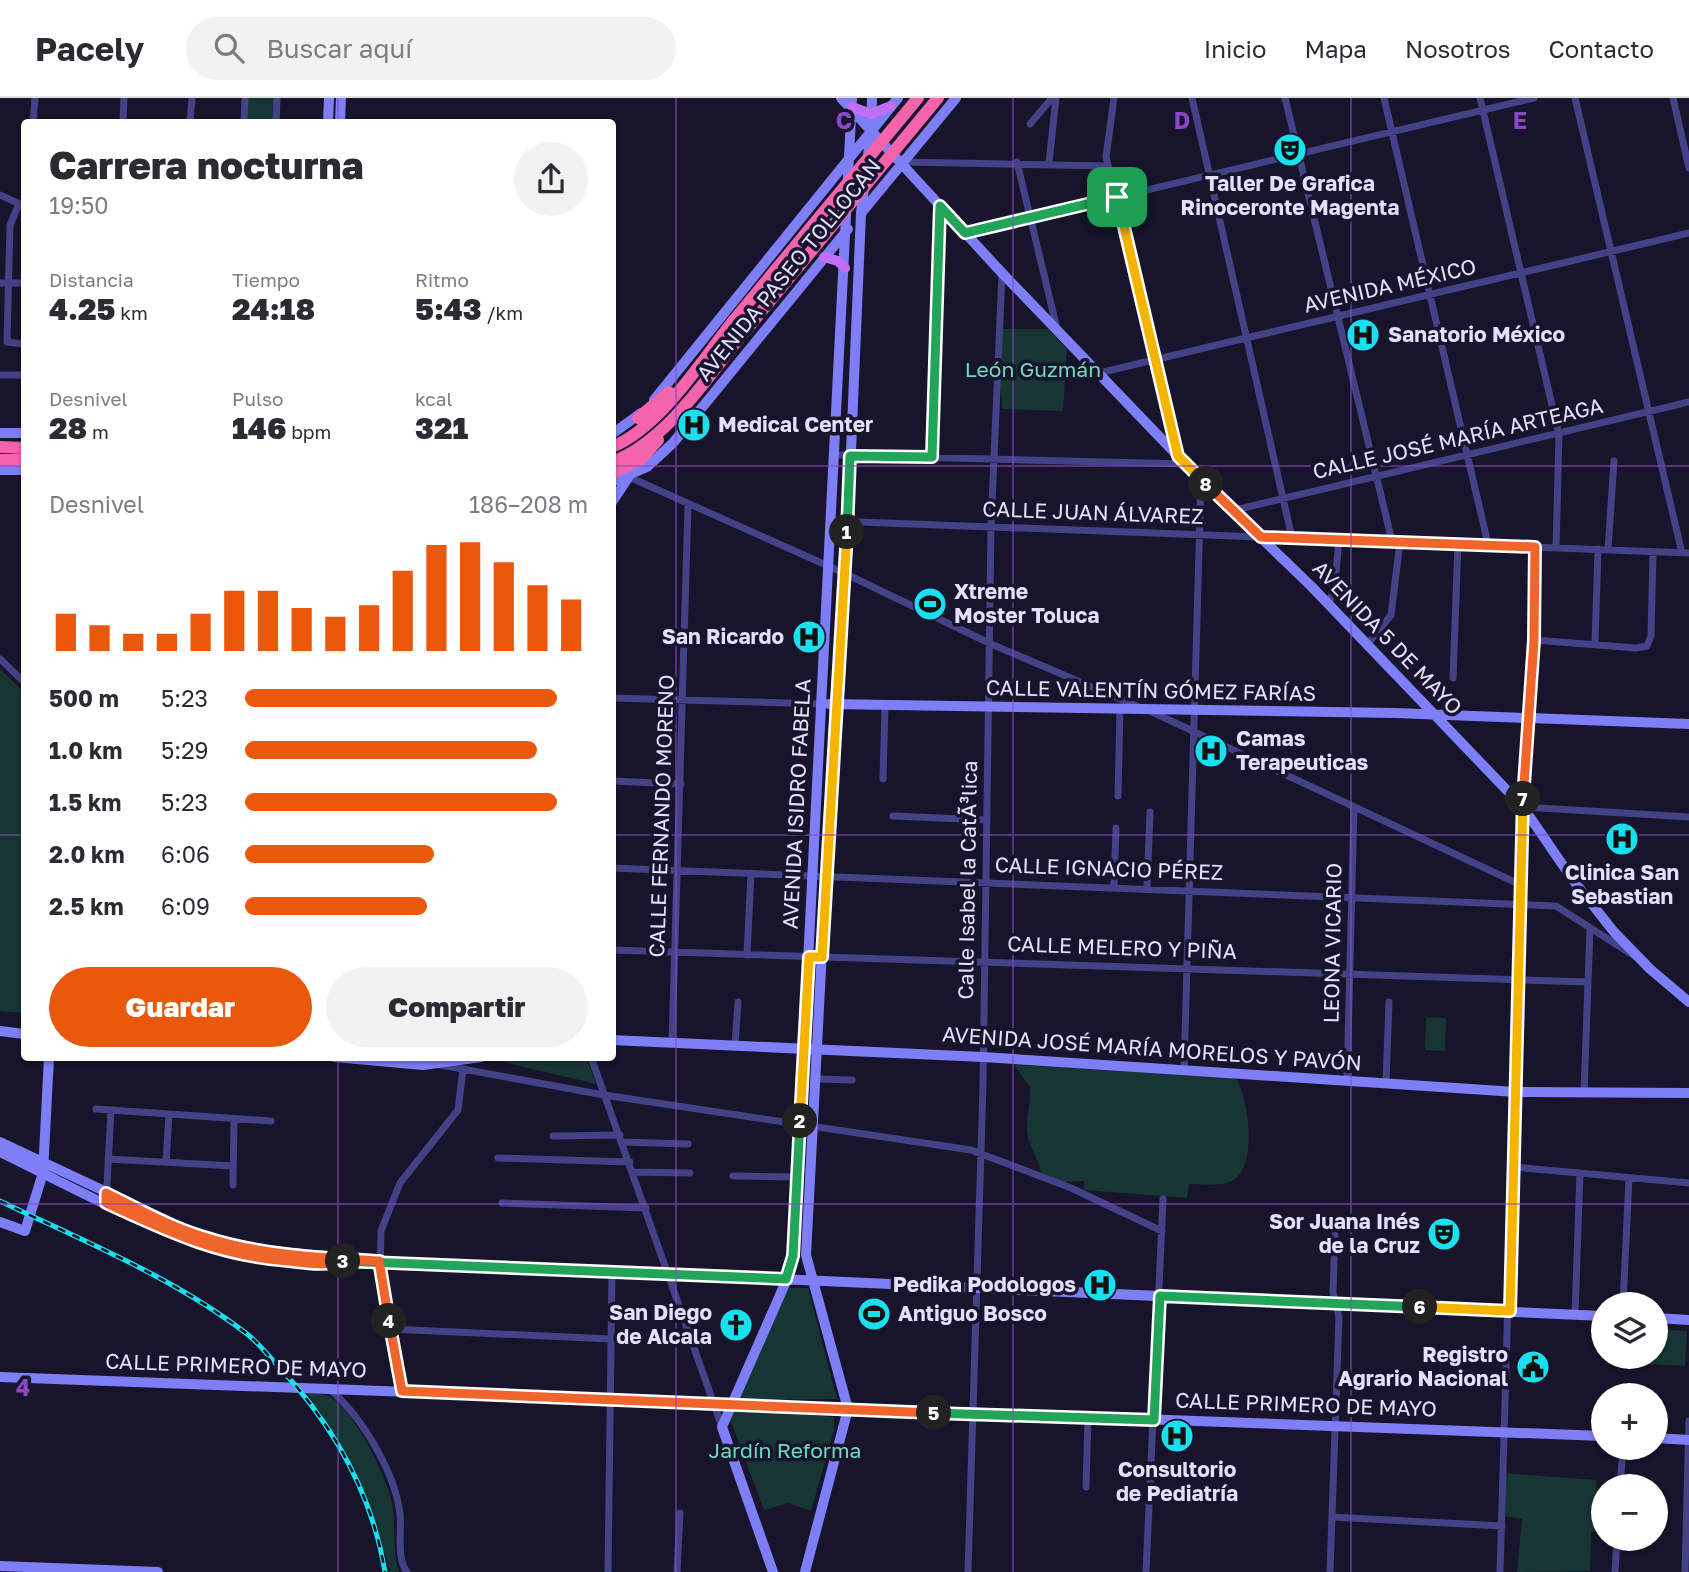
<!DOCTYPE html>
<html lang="es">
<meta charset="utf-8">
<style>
:root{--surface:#fff;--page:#f2f2f3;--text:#2b2b33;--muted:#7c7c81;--line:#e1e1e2;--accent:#ea580c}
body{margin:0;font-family:"Golos Text",sans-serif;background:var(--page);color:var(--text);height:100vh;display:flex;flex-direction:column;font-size:26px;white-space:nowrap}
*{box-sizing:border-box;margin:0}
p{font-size:23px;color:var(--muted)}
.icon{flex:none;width:38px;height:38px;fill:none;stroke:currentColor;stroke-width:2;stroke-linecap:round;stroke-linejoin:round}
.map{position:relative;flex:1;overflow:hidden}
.drawer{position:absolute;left:21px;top:21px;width:595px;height:942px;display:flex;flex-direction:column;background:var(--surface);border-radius:7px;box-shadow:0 2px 5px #0004}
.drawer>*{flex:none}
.tools{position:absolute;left:1591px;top:1194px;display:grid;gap:14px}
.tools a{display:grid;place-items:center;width:77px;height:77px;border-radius:50%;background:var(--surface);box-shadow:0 2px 5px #0004;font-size:35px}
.pin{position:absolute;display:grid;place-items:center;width:60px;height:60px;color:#fff;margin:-30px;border-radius:14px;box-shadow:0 4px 10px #0006}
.km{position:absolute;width:35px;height:35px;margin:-18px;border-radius:50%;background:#222;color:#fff;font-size:19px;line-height:35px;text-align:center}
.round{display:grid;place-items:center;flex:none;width:74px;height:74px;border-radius:37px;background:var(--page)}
.headline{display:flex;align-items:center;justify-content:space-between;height:119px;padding:0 28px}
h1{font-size:38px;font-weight:800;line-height:52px}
.figures{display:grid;grid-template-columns:repeat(3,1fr);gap:10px;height:119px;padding:7px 28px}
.figures div{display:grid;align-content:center}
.figures b{font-size:30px;font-weight:800}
.figures small{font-size:19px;font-weight:400}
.figures p{font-size:19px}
.chart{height:196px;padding:14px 28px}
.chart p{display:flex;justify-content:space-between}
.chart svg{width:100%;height:126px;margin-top:7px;stroke:var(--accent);stroke-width:6}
.primary-button{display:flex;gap:14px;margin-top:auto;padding:14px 28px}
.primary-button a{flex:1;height:80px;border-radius:42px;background:var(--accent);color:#fff;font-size:28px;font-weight:800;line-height:80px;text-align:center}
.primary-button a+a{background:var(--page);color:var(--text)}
ul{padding:0 28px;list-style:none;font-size:23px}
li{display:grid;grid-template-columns:112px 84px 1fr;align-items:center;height:52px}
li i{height:18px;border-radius:9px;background:var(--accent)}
header{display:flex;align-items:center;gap:42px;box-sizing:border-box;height:98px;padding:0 35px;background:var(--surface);border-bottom:2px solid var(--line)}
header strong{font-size:33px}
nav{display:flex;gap:38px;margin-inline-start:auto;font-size:24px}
.search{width:490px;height:63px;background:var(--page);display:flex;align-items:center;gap:18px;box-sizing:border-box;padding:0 24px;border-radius:38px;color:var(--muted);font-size:26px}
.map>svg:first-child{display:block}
</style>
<header>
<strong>Pacely</strong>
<div class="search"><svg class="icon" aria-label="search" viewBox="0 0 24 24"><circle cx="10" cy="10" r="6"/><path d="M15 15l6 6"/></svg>Buscar aquí</div>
<nav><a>Inicio</a><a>Mapa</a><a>Nosotros</a><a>Contacto</a></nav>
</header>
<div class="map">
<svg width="1689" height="1474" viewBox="0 0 1689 1474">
<rect width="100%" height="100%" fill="#17142b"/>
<path fill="#173533" d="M245,0h32l-1,24h-32z
M998,231h50l19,20 -4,62 -61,-2z
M0,571l24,23v321l-24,-2z
M1426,919l20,1 -1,33 -20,-1z
M523,959h63l10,27 -97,-23z
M1014,967l222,13c13,21 24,96 -9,105 -11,3 -26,1 -38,1l-2,14 -103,-8v-9l-23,1 -20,-9c-2,-16 -13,-25 -14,-42 -1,-14 4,-29 3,-44z
M785,1190h23l29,111 -98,1z
M1656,1231l31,2 -2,35 -57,-3v-7h28z
M307,1295c7,1 15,0 21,3 26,12 61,84 65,111 3,22 -1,44 6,65h-9c-18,-70 -41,-120 -83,-179z
M737,1311l97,8v13l-23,81 -22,-8 -25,7 -33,-88 1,-7z
M1504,1375l92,7 3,51 -8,1 -1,39 -73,1 5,-53 -20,-3z"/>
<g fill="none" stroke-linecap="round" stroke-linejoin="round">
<path stroke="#434287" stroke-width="7" d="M1114,0l-8,59 71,298
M1192,0l100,440
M1285,0l107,443
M1384,0l104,446
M1480,0l79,337 -3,112
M1575,0l107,455
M1673,0l16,70
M33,24l2,-24
M123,24l1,-24
M190,24l2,-24
M244,24l1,-24
M276,24l1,-24
M1030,26l22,-26
M903,64l205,4
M1017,64l40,167
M1049,65l7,-65
M0,97l24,11
M19,106l-9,21 -3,117 17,2
M966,135l568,-135
M0,185h24
M1099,275l590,-140
M0,277h24
M835,357l352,9
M932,359l8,-251
M629,379l215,96 147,71 148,63
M1235,412l454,-108
M832,423l857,32
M1608,452l6,-89
M1329,507l6,-22 4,-43
M1534,542l102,8 11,-2 4,-10 2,-84
M1595,545l3,-94
M1368,546l23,-29 9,-73
M0,561l24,23
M1453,580l5,-135
M612,600l209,6
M1150,613l371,174
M883,681l2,-74
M612,683l69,3
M1118,698l2,-87
M1523,709l166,10
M893,718l93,4
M612,770l944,38 80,51
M1114,788l2,-58
M1147,790l3,-76
M612,852l976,32
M747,857l4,-82
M672,944l16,-536
M735,947l3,-43
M430,959l7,7 9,2 158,29 367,55 100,38 91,43
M591,959l131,370
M1184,972l17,-590
M816,981l36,1
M1347,983l7,-274
M1386,985l3,-81
M1584,995l6,-165
M96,1011l175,12
M553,1038l67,-1
M623,1044l65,2
M498,1060l132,4
M108,1061l125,7
M166,1064l3,-48
M1514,1069l175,16
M634,1074l56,1
M733,1078l64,1
M233,1087l1,-66
M106,1105l5,-93
M502,1105l144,5
M1623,1206l6,-126
M1575,1216l5,-141
M390,1231l221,10
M329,1291c32,26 66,83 71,125 2,18 -4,43 7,58
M403,1293l-23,-118 1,-42 19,-48 58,-73 5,-41
M1620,1388l3,-39
M1086,1389l2,-69
M1332,1419l170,9
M608,1474l4,-300
M677,1474l3,-59
M968,1474l15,-487 8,-558 11,-254
M1146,1474l17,-373
M1330,1474l9,-255 -6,-25 2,-57
M1500,1474c9,-245 14,-490 21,-735 3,-97 13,-193 14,-290
M1615,1474l2,-34
M1685,1474l4,-151"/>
<path stroke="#7e7ef6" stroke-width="10" d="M841,0l161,175 199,207 110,106 212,221 50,73 41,52 36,37 39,33
M328,24l1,-24
M340,24l1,-24
M862,114l94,-114
M654,302l244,-302
M0,335h24
M612,336l29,-21
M0,372h24
M612,384l35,-15 26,-24 175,-214
M612,404l16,-24
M829,606l566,9 294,11
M0,933l24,3
M612,942l371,17 533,35 173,1
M335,959l88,8 58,-8
M0,1044l202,95 57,13 120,11 1224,55
M0,1054c93,45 185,101 289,109 17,2 36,5 53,0
M0,1124l25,9 18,-58 6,-116
M1656,1220l33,2
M0,1279l1603,59
M1656,1340l33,2
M0,1468l158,6
M773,1474l-51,-145 69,-157 2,-14 59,-1158
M805,1474l43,-163 -42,-154 29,-551 13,-182 13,-309 10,-82 1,-33"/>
<path stroke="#c06ff5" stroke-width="10" d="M852,9l19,7 20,-8
M824,159l14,4 7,7"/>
<path stroke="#f464ac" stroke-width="12" d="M638,320l31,-26
M0,349l24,1
M612,349c49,-20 89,-86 122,-127
M0,362h24
M612,364c55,-20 97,-88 134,-132
M612,375l29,-14 17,-19"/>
<defs>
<path id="rail" d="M0,1103c83,40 173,76 247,133 12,9 22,23 33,34 54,58 92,126 105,204"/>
</defs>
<use href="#rail" stroke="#1adfef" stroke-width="5"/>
<use href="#rail" stroke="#17142b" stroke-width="2.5" stroke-dasharray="8" stroke-linecap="butt"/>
<path stroke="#f464ac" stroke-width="12" d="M734,222l184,-222
M746,232l192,-232"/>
</g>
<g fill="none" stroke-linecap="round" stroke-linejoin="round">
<defs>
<path id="split-1" d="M847,434l3,-76 82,1 8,-251 25,27 152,-36"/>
<path id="split-2" d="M800,1023l9,-164h13l25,-425"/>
<path id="split-3" d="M343,1163l443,18 7,-23 7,-135"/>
<path id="split-4" d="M343,1163c-18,5 -36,2 -54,0 -70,-5 -120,-29 -183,-58v-10c32,16 64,34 98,44 55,18 117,21 175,24l10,60"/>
<path id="split-5" d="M389,1223l13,70 532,22"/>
<path id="split-6" d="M934,1315l220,7 6,-124 260,11"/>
<path id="split-7" d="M1420,1209l90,4 13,-512"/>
<path id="split-8" d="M1206,386l55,53 274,10 -1,93 -11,159"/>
<path id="split-9" d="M1117,99l61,259 28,28"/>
</defs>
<use href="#split-1" stroke="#fff" stroke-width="14"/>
<use href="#split-2" stroke="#fff" stroke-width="14"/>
<use href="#split-3" stroke="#fff" stroke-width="14"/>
<use href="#split-4" stroke="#fff" stroke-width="14"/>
<use href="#split-5" stroke="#fff" stroke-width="14"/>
<use href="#split-6" stroke="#fff" stroke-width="14"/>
<use href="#split-7" stroke="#fff" stroke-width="14"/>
<use href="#split-8" stroke="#fff" stroke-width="14"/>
<use href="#split-9" stroke="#fff" stroke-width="14"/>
<use href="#split-1" stroke="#22a559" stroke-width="9"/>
<use href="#split-2" stroke="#f5b400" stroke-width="9"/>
<use href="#split-3" stroke="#22a559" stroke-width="9"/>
<use href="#split-4" stroke="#f0652b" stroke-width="9"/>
<use href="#split-5" stroke="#f0652b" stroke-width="9"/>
<use href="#split-6" stroke="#22a559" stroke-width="9"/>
<use href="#split-7" stroke="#f5b400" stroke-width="9"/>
<use href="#split-8" stroke="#f0652b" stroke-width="9"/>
<use href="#split-9" stroke="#f5b400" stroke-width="9"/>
</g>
<path fill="none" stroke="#8b47c8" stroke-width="2" stroke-opacity="0.55" d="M338,0v24M676,0v1474M1013,0v1474M1351,0v1474M0,368h24M612,368h1077M0,737h24M612,737h1077M338,959v515M0,1106h1689"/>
<defs>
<symbol id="theatre-disc" viewBox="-11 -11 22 22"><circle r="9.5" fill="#1adfef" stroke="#17142b"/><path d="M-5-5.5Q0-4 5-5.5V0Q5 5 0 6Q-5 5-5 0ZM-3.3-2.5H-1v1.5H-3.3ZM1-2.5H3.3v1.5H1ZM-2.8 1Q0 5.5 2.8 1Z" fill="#111"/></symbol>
<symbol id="hospital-disc" viewBox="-11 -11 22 22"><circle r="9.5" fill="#1adfef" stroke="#17142b"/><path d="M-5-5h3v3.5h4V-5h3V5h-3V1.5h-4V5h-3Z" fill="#111"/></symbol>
<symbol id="stadium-disc" viewBox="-11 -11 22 22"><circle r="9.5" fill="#1adfef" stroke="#17142b"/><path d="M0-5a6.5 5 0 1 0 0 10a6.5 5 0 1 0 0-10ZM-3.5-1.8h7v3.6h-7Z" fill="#111"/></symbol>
<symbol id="church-disc" viewBox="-11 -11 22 22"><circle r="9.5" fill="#1adfef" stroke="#17142b"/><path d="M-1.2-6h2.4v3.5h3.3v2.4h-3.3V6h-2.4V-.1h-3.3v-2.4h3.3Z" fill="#111"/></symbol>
<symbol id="civic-disc" viewBox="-11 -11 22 22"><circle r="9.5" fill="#1adfef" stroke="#17142b"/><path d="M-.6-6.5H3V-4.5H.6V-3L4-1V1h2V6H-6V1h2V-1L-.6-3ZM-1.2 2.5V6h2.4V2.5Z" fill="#111"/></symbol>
</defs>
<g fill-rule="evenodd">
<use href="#theatre-disc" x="1271" y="33" width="38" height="38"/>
<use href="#hospital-disc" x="1344" y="218" width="38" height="38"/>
<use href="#hospital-disc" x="675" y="308" width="38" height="38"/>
<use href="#stadium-disc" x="911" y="487" width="38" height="38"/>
<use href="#hospital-disc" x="790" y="520" width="38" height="38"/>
<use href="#hospital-disc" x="1192" y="634" width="38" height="38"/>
<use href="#hospital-disc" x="1603" y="722" width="38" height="38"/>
<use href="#theatre-disc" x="1425" y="1117" width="38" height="38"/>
<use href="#hospital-disc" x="1081" y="1168" width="38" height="38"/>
<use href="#stadium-disc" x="855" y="1197" width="38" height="38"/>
<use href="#church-disc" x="717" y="1208" width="38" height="38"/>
<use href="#civic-disc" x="1514" y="1250" width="38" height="38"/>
<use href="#hospital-disc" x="1158" y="1319" width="38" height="38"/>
</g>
<g text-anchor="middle" stroke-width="7" stroke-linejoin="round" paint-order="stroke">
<g font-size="21" font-weight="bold" fill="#e3e0fd" stroke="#17142b" text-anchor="start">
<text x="1290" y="93" text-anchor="middle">Taller De Grafica<tspan x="1290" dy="24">Rinoceronte Magenta</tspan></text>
<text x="1388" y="244">Sanatorio México</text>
<text x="718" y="334">Medical Center</text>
<text x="954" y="501">Xtreme<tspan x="954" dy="24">Moster Toluca</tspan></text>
<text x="784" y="546" text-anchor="end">San Ricardo</text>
<text x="1236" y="648">Camas<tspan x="1236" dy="24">Terapeuticas</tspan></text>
<text x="1622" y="782" text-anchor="middle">Clinica San<tspan x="1622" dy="24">Sebastian</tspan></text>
<text x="1420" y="1131" text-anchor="end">Sor Juana Inés<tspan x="1420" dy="24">de la Cruz</tspan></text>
<text x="1076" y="1194" text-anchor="end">Pedika Podologos</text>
<text x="712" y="1222" text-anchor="end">San Diego<tspan x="712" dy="24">de Alcala</tspan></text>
<text x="898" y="1223">Antiguo Bosco</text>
<text x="1508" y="1264" text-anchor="end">Registro<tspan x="1508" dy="24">Agrario Nacional</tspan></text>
<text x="1177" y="1379" text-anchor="middle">Consultorio<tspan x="1177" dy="24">de Pediatría</tspan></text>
</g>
<g font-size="21" fill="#e3e0fd" stroke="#17142b">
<text transform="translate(789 172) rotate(-51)" y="7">AVENIDA PASEO TOLLOCAN</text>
<text transform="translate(1390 188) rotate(-13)" y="7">AVENIDA MÉXICO</text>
<text transform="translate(1458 341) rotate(-13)" y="7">CALLE JOSÉ MARÍA ARTEAGA</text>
<text transform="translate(1093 415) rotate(2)" y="7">CALLE JUAN ÁLVAREZ</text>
<text transform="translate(1387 540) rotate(46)" y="7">AVENIDA 5 DE MAYO</text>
<text transform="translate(1151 593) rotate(1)" y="7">CALLE VALENTÍN GÓMEZ FARÍAS</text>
<text transform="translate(797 706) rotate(-87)" y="7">AVENIDA ISIDRO FABELA</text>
<text transform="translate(662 718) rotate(-88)" y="7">CALLE FERNANDO MORENO</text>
<text transform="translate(1109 771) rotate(2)" y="7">CALLE IGNACIO PÉREZ</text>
<text transform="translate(968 782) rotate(-89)" y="7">Calle Isabel la CatÃ³lica</text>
<text transform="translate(1333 845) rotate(-89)" y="7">LEONA VICARIO</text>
<text transform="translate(1122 850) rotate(2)" y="7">CALLE MELERO Y PIÑA</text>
<text transform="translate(1152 951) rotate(4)" y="7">AVENIDA JOSÉ MARÍA MORELOS Y PAVÓN</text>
<text transform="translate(236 1268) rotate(2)" y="7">CALLE PRIMERO DE MAYO</text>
<text transform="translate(1306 1307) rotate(2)" y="7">CALLE PRIMERO DE MAYO</text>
</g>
<g font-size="21" fill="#6fdabd" stroke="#17142b">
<text x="1033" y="279">León Guzmán</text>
<text x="785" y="1360">Jardín Reforma</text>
</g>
</g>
<g font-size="23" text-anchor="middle" font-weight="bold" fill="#8b47c8" stroke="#17142b" stroke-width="7" stroke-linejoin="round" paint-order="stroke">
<text x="844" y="31">C</text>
<text x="1182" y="31">D</text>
<text x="1520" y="31">E</text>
<text x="23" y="1298">4</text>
</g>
</svg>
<div class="tools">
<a><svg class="icon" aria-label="layers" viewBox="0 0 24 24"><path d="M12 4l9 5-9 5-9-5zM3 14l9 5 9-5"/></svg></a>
<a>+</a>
<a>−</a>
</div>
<div class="pin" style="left:1117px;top:99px;background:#1e9e55"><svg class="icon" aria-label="arrive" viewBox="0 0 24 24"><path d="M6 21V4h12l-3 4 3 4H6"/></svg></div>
<b class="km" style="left:847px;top:434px">1</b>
<b class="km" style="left:800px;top:1023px">2</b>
<b class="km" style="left:343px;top:1163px">3</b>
<b class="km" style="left:389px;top:1223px">4</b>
<b class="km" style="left:934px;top:1315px">5</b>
<b class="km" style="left:1420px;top:1209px">6</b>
<b class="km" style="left:1523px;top:701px">7</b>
<b class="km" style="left:1206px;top:386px">8</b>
<section class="drawer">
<div class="headline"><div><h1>Carrera nocturna</h1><p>19:50</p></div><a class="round"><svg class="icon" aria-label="share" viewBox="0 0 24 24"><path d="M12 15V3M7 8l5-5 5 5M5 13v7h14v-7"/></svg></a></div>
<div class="figures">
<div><p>Distancia</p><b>4.25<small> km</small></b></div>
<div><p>Tiempo</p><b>24:18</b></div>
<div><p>Ritmo</p><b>5:43<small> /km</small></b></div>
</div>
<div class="figures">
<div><p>Desnivel</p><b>28<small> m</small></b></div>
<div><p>Pulso</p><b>146<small> bpm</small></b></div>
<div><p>kcal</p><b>321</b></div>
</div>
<div class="chart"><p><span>Desnivel</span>186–208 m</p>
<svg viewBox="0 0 160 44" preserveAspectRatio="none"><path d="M5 44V31M15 44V35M25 44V38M35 44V38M45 44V31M55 44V23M65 44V23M75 44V29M85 44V32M95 44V28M105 44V16M115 44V7M125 44V6M135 44V13M145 44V21M155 44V26"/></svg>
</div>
<ul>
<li><b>500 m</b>5:23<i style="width:91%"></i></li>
<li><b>1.0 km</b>5:29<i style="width:85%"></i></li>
<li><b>1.5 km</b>5:23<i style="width:91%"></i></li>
<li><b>2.0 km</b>6:06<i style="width:55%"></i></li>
<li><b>2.5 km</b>6:09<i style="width:53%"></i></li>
</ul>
<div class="primary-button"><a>Guardar</a><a>Compartir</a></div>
</section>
</div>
